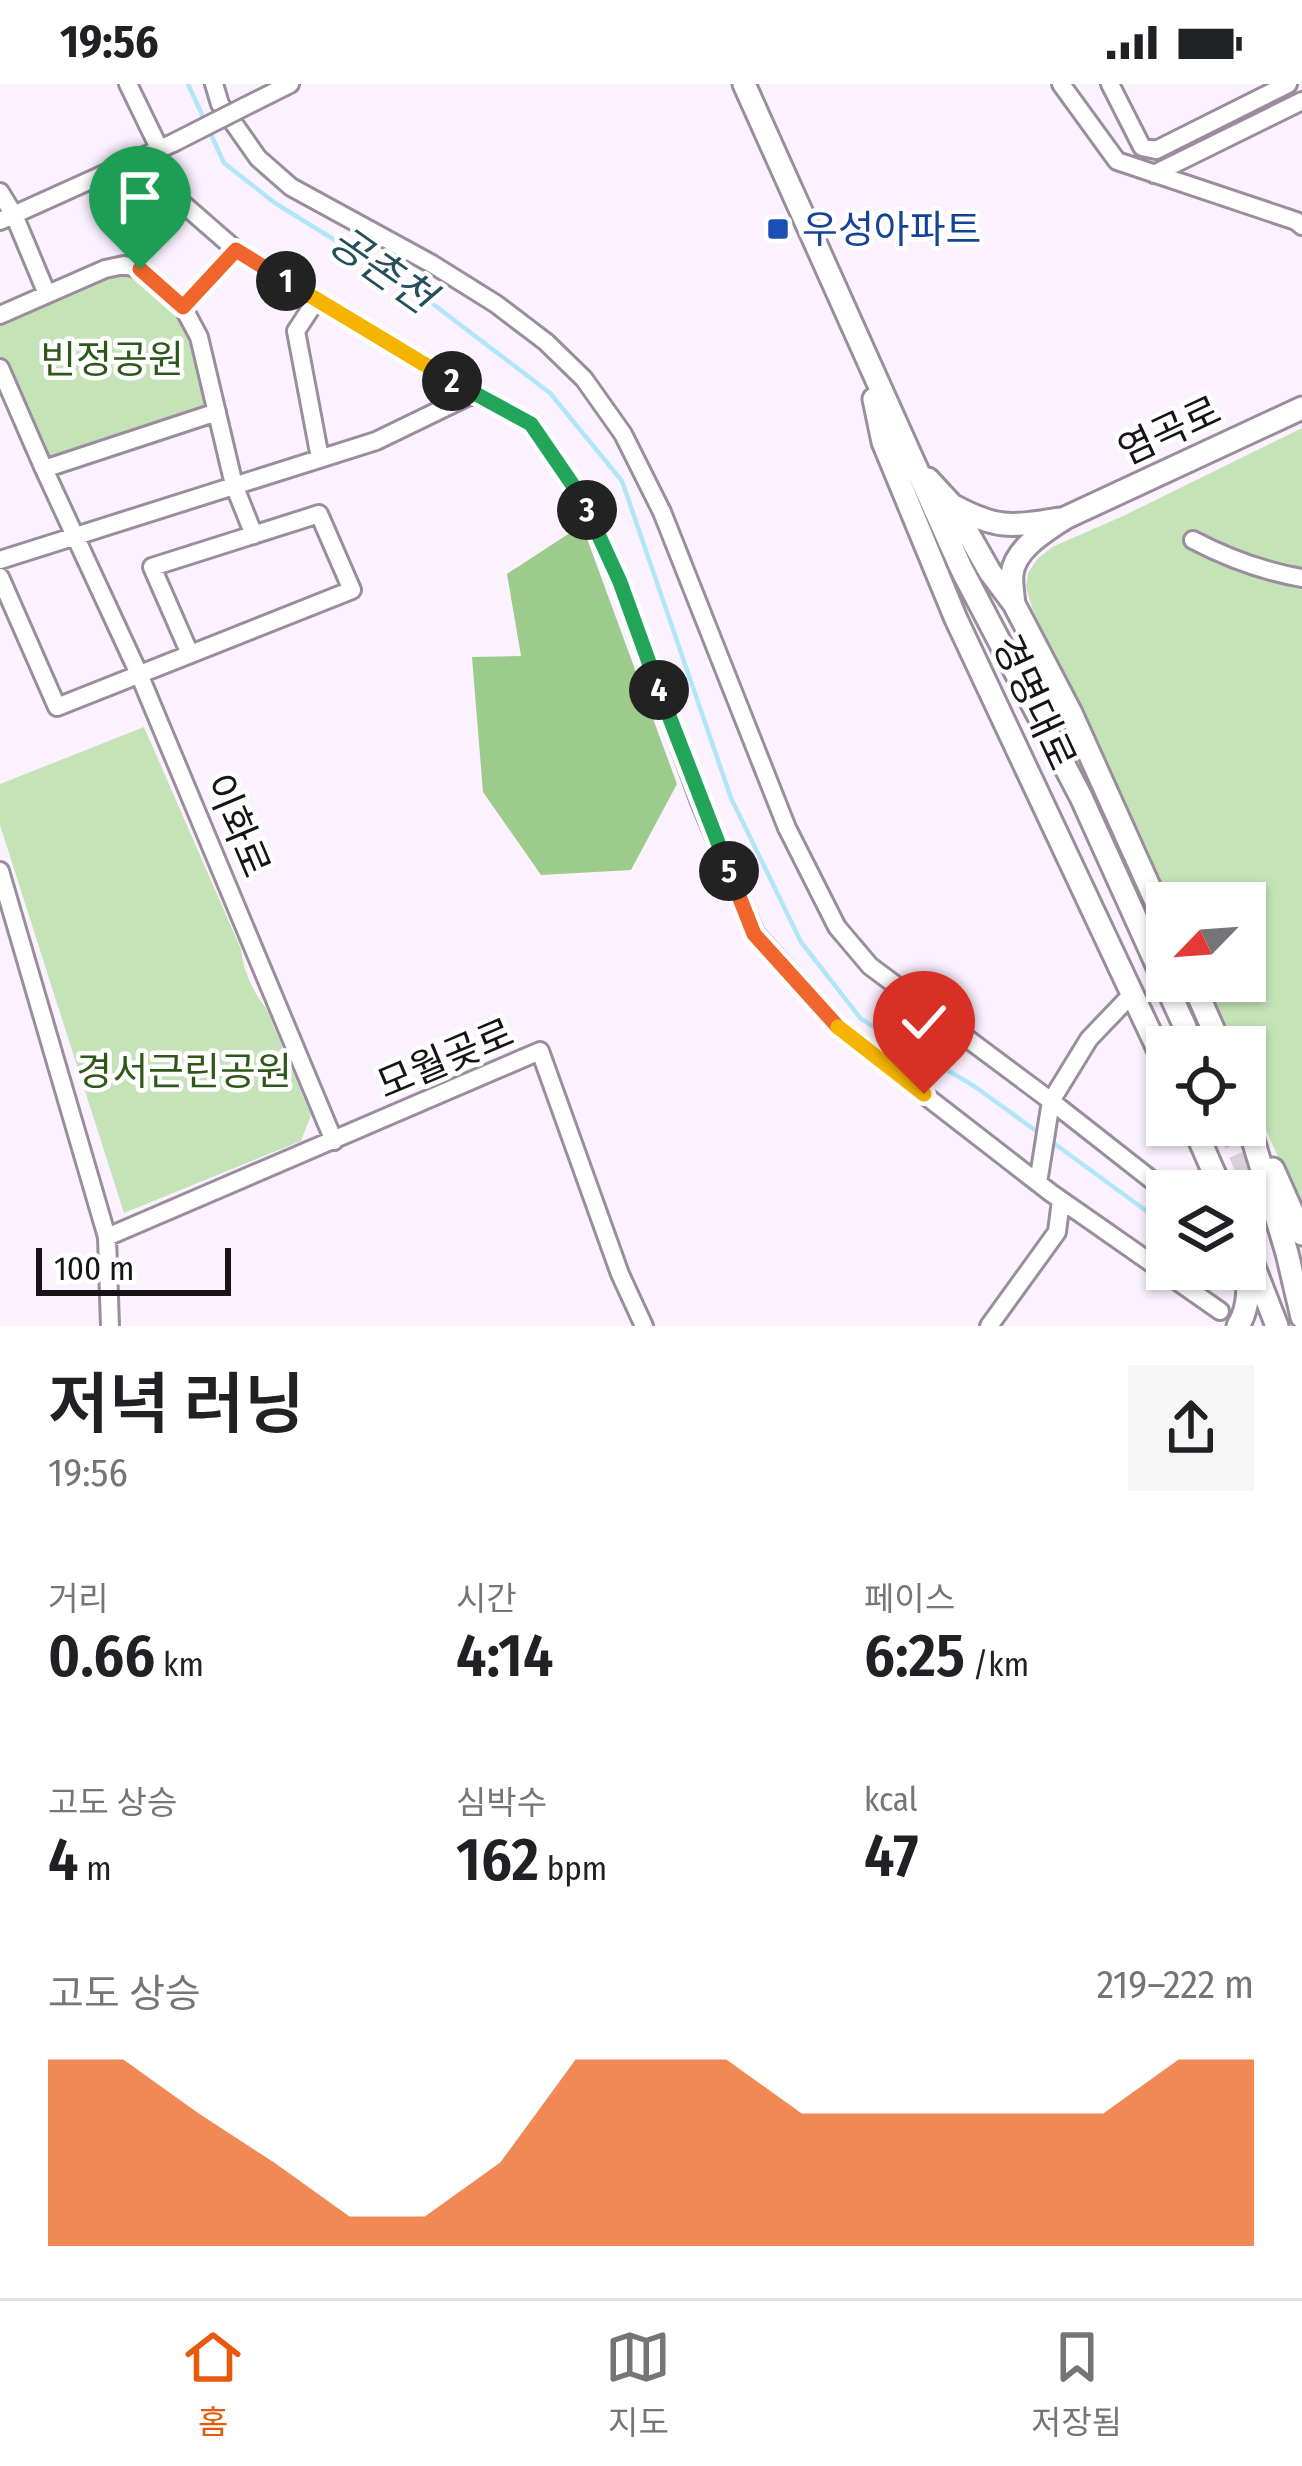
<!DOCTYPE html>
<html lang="ko">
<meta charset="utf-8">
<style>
:root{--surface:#fff;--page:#f6f6f6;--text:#202124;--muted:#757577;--line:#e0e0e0;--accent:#ea580c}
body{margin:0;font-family:"Fira Sans Condensed","Noto Sans KR",sans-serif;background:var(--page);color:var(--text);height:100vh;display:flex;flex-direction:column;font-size:45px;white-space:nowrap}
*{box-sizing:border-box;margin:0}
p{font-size:39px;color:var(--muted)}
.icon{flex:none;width:66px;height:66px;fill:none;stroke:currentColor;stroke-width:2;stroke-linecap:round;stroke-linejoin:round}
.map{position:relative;height:1242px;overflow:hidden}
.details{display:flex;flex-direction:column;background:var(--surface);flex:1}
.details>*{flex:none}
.needle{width:78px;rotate:245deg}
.fabs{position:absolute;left:1146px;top:798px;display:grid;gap:24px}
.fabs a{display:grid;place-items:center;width:120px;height:120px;border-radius:0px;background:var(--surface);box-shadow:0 3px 9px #0004;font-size:60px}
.scale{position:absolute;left:36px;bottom:30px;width:195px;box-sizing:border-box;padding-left:12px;border:6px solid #181319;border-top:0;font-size:33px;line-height:42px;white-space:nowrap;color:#181319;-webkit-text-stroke:9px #fff;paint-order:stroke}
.pin{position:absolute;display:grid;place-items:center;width:102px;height:102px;color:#fff;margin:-123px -51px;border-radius:50% 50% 50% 0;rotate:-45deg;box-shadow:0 0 12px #0007}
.pin .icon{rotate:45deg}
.km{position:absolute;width:60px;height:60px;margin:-30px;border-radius:50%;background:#222;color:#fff;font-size:33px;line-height:60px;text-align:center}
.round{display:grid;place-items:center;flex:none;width:126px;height:126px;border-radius:0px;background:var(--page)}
.head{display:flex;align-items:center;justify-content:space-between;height:204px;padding:0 48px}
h1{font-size:66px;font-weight:600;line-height:90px}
.metrics{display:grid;grid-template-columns:repeat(3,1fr);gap:18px;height:204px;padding:12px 48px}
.metrics div{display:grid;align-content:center}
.metrics b{font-size:60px;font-weight:600}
.metrics small{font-size:33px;font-weight:400}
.metrics p{font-size:33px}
.chart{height:336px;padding:24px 48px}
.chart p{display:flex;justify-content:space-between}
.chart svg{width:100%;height:216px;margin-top:12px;fill:var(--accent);opacity:.7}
.status{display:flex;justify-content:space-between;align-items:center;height:84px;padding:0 60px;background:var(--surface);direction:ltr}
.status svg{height:33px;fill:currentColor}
.tab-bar{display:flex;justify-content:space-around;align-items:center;height:168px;border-top:3px solid var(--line);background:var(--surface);font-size:33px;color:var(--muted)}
.tab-bar a{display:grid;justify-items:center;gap:6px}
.tab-bar .selected{color:var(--accent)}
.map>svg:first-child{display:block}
</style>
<div class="status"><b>19:56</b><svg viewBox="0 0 49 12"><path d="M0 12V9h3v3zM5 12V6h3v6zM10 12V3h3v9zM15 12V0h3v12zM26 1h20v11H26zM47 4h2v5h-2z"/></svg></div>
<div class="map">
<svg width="1302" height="1242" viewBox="0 0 1302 1242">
<rect width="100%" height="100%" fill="#fcf2ff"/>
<path fill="#c4e4b8" d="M124,183l58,42 32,102 -169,56 -45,-104v-46z
M1302,344v782l-57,-127v-36h-16l-30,-66h46v-78h-78v6l-135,-301 -6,-21 2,-14 10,-15 16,-12 67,-29z
M144,643l97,222c2,21 12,43 25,59l45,107 -10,26 -177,72 -124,-388v-41z"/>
<path fill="#9dcb8b" d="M582,441l95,259 -46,86 -90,5 -58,-83 -11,-135 49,-1 -14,-82z"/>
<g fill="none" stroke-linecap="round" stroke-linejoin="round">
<path stroke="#b1e6f9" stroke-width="4.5" d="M188,0l36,79 51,40 137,85 138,105 72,88 109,317 70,144 60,77 113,67 65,47
M1048,1055l119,87"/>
<path stroke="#dad1dc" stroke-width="21" stroke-dasharray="21 10" stroke-linecap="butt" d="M1185,943l8,20
M1227,1041l46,110"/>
<defs>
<path id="minor" d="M128,0l32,66
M214,0l6,20 38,54 33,29 141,77 64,40 50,38 38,37 39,55 39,78 125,316 50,99 33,39 181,135 102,80 14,8
M1061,0l56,77 179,60 6,5
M1110,0l32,63 14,3 132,-66
M244,23l46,-23
M135,78l101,88 237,144 58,29 50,74 39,85 80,220 55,131 87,98 209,162 169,118
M1154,90l148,-73
M0,108l14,23 33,79
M0,137l173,-78
M317,215l-21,32 24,127
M183,223l53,-57
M0,231l105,-46 19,-4 16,4 43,38 16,30 35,148 20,50
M0,284l44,101 95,205 195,467
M44,385l173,-57
M1193,456c36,19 69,31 109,38
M0,476l376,-119 97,-47
M0,493l57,130 295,-117 -33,-76 -167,53 38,87
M0,787l107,366 3,89
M1038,1099l13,-82 38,-62 44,-46
M107,1153l433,-186 80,223 24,52
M989,1242l68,-94 4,-32"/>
<path id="major" d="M744,0l218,486 119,227 104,230
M874,315l9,43 73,177 211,449
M928,395l24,26 38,67 24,32 57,109 96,213
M952,421c44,24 58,22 107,14
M1014,520c-1,-9 -3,-21 -2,-30 3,-26 34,-43 53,-56l237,-110
M1192,897l29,66
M1245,1029l42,140 15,64
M1193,1041l29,66
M1273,1085l29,65
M1245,1160l32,82
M1238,1242c11,-18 11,-38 8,-59"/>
</defs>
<use href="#minor" stroke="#9b8c9e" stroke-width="22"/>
<use href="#major" stroke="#9b8c9e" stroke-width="27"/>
<use href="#minor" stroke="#fff" stroke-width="16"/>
<use href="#major" stroke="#fff" stroke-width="21"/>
<defs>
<path id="minor-bridge" d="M173,59l71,-36"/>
</defs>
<use href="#minor-bridge" stroke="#9b8c9e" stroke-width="22" stroke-linecap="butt"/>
<use href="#minor-bridge" stroke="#fff" stroke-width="16"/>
</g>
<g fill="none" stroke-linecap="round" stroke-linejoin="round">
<defs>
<path id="split-1" d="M140,185l43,38 53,-57 50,31"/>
<path id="split-2" d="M286,197l166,100"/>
<path id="split-3" d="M452,297l79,43 50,73 6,13"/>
<path id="split-4" d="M587,426l33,72 39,108"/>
<path id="split-5" d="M659,606l70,181"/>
<path id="split-6" d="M729,787l25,63 84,93"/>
<path id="split-7" d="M838,943l86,67"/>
</defs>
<use href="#split-1" stroke="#fff" stroke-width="24"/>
<use href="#split-2" stroke="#fff" stroke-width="24"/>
<use href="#split-3" stroke="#fff" stroke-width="24"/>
<use href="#split-4" stroke="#fff" stroke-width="24"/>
<use href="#split-5" stroke="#fff" stroke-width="24"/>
<use href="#split-6" stroke="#fff" stroke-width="24"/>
<use href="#split-7" stroke="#fff" stroke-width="24"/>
<use href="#split-1" stroke="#f0652b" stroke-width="15"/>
<use href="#split-2" stroke="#f5b400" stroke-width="15"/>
<use href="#split-3" stroke="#22a559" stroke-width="15"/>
<use href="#split-4" stroke="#22a559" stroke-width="15"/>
<use href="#split-5" stroke="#22a559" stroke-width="15"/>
<use href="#split-6" stroke="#f0652b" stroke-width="15"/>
<use href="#split-7" stroke="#f5b400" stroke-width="15"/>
</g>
<rect fill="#1a4fb4" stroke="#fff" stroke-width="4.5" x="766" y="133" width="24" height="24" rx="6"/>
<g text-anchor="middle" stroke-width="9" stroke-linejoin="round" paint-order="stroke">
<g font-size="39" fill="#164399" stroke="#fff" text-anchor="start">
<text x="802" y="159">우성아파트</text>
</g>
<g font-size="39" fill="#2e5819" stroke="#fff">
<text x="112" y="289">빈정공원</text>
<text x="184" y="1001">경서근린공원</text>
</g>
<g font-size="39" fill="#181319" stroke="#fff">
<text transform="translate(1169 346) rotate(-25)" y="14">염곡로</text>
<text transform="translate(1035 618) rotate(65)" y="14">경명대로</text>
<text transform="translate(238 741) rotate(67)" y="14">이화로</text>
<text transform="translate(445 974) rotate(-23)" y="14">모월곶로</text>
</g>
<g font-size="42" font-style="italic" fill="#264f5d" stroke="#fff">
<text transform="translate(382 185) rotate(35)" y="15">공촌천</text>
</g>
</g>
</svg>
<div class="fabs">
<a><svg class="needle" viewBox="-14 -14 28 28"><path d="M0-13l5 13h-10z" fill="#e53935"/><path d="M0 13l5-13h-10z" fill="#757577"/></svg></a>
<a><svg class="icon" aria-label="locate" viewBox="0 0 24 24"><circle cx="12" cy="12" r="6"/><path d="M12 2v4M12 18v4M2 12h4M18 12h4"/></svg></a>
<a><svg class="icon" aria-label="layers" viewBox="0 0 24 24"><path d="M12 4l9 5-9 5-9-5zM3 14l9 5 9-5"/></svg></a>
</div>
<div class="scale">100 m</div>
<div class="pin" style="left:140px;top:185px;background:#1e9e55"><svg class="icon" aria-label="arrive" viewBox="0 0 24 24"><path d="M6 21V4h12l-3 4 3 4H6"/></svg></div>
<div class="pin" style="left:924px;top:1010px;background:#d93025"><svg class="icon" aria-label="check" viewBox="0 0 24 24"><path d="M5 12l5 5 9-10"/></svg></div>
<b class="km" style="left:286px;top:197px">1</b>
<b class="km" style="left:452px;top:297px">2</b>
<b class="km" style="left:587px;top:426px">3</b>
<b class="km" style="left:659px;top:606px">4</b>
<b class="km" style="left:729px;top:787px">5</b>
</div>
<section class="details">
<div class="head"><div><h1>저녁 러닝</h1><p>19:56</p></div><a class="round"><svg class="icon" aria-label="share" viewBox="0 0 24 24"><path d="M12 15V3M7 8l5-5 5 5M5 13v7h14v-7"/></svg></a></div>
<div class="metrics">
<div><p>거리</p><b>0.66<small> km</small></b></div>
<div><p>시간</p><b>4:14</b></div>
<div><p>페이스</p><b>6:25<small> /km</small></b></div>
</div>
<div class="metrics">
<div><p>고도 상승</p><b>4<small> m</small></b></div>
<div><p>심박수</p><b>162<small> bpm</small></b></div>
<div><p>kcal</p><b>47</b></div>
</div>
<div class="chart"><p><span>고도 상승</span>219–222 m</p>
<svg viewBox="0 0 160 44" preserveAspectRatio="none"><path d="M0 44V6L10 6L20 17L30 27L40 38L50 38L60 27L70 6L80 6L90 6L100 17L110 17L120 17L130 17L140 17L150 6L160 6V44z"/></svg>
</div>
</section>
<nav class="tab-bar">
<a class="selected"><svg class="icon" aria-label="home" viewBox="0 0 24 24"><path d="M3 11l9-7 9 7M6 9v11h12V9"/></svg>홈</a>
<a><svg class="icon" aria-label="map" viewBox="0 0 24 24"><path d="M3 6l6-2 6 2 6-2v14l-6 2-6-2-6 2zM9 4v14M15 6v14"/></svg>지도</a>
<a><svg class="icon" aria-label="saved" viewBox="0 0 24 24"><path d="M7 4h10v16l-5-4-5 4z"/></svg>저장됨</a>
</nav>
